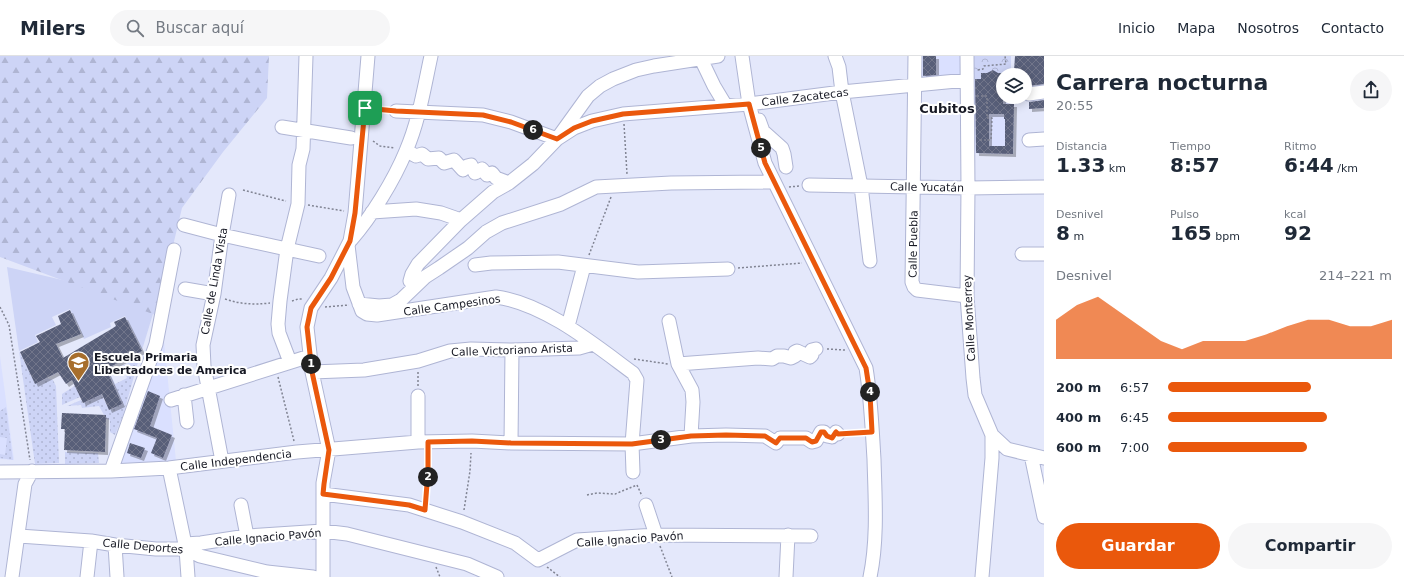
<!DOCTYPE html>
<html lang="es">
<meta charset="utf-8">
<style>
:root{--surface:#fff;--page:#f6f6f7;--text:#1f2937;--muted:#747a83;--line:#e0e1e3;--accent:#ea580c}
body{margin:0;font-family:"DejaVu Sans",sans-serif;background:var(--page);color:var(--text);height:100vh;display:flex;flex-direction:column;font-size:15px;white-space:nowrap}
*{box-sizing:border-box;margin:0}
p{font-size:13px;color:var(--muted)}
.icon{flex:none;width:22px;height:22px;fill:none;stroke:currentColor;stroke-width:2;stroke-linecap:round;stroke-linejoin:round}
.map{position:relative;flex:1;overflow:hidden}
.drawer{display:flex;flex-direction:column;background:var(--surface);width:360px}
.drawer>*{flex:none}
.controls{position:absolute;left:996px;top:12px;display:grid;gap:8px}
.controls a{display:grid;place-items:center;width:36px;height:36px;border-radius:50%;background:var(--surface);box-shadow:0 2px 10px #0003;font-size:20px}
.pin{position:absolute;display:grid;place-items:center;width:34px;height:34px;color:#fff;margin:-17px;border-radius:8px;box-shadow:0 2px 6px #0006}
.km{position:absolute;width:20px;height:20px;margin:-10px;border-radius:50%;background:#222;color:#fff;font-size:11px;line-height:20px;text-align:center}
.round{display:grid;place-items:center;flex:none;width:42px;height:42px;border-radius:21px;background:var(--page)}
.overview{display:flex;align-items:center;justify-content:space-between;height:68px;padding:0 12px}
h1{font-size:22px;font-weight:700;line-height:30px}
.metrics{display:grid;grid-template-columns:repeat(3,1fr);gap:6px;height:68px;padding:4px 12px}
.metrics div{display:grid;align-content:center}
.metrics b{font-size:20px;font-weight:700}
.metrics small{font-size:11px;font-weight:400}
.metrics p{font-size:11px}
.chart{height:112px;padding:8px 12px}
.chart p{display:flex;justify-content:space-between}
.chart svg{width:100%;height:72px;margin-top:4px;fill:var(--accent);opacity:.7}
.button{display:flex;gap:8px;margin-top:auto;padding:8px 12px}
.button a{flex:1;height:46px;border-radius:24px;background:var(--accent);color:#fff;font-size:16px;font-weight:700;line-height:46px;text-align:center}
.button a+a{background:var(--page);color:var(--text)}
ul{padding:0 12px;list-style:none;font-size:13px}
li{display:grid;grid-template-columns:64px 48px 1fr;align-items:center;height:30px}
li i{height:10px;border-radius:5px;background:var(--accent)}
header{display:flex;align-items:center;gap:24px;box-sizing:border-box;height:56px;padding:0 20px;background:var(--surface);border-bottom:1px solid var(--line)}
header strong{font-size:19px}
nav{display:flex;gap:22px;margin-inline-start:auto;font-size:14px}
.search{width:280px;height:36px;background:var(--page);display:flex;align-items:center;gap:10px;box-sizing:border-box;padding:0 14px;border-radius:22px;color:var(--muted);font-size:15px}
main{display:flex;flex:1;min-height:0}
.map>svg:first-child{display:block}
</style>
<header>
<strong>Milers</strong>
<div class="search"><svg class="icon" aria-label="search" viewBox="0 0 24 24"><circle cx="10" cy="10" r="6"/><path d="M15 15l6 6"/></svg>Buscar aquí</div>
<nav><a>Inicio</a><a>Mapa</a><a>Nosotros</a><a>Contacto</a></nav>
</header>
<main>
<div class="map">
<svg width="1044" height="521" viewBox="0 0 1044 521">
<defs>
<pattern id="forest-firs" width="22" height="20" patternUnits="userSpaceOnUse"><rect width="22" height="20" fill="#cdd4f6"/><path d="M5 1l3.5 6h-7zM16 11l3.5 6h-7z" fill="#afb5d3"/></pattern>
<pattern id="park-crowns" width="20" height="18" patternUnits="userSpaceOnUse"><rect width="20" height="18" fill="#cdd4f6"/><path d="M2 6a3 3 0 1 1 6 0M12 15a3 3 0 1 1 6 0" fill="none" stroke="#afb5d3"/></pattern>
<pattern id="garden-dots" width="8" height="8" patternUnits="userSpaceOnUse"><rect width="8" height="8" fill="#cdd4f6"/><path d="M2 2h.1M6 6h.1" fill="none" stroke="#afb5d3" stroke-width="1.8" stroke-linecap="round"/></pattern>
<pattern id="building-cross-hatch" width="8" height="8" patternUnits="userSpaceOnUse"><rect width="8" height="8" fill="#595e79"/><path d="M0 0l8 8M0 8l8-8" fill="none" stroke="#71758a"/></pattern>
<filter id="shadow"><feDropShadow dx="3" dy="3" stdDeviation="0" flood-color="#0004"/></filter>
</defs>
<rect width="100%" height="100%" fill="#e4e8fb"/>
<path fill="#dae0ff" d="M921,0h39v22h-39z
M973,23h30v18h11l-1,57 -41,-1z
M161,285h3l12,120 -58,4z
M0,300l14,104 -14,-1z"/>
<path fill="#cdd4f6" d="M7,211l115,27 34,10 -14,46 -17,-34 -15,7 1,4 -27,12 -14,-30 -18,8 4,8 -21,10 3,7 -19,9z"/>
<path fill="url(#forest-firs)" d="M0,0h269l-2,42 -44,54 -41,56 -16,67 -8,41 -158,-59z"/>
<path fill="url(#park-crowns)" d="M973,0h38v19h-8v4h-30z"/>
<path fill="url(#garden-dots)" d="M19,295l16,33 12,-6 6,2 3,6 3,77 -24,1z
M141,296l-18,63 -8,20 -5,-3v-12l-4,-1v-4h-2l-5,-9 -17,2 -1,-3 -14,1 14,-6 2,3 12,-6 -7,-15 -12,5 4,10 -18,8v-11l30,-19 17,35 13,-6 -14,-32 1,-1 6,13 12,-6 -5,-12 9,-4 -2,-4z
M6,351l7,53 -13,-2v-4l5,1 2,-17 -7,-1v-26z
M65,396l33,1 1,10 -34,1z"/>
<path fill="url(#building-cross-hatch)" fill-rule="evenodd" filter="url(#shadow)" d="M923,0h13v19l-13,1z
M1015,0h29v28l-16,2 -3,-1 -1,-14h-10z
M993,14l5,3h5v31h11l-1,50 -37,-1 -1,-74h6v-6h6zM989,58h15v5h1v27h-16z
M1044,44v8l-15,1v-7z
M70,254l11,24 -25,10 7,14 50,-30 3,-2 -2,-4 11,-5 17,34 -36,18 16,35 -13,6 -7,-16 -19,9 -11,-23 -6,4 -8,-12 -23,12 -15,-32 20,-10 -4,-6 25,-12 -3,-8z
M148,335l12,5 -10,30 22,9 -9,23 -12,-5 6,-15 -23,-9z
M62,357l44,2 -1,37 -41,-2 1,-21h-4z
M130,387l15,5 -4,10 -14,-5z"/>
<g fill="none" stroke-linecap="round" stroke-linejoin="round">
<defs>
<path id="minor" d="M742,0l7,48 16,59 101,205c5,30 6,60 8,91 1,38 4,80 -4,118
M835,0l4,11 3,25 19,94 9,75
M915,0l-3,226 2,5 3,3 50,6
M967,0l1,132 -1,108 6,82 2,17 17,40v23l-10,119
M701,3l13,27 12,20
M1029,38l15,-2
M396,55l87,4 28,7 46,17 17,-11 18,-7 31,-7 126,-10 93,-12 125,-12
M759,64l4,11 19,17 2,6 2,13
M282,71l69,11
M1029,84l15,-1
M407,95l9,5 6,-2 6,5 11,-1 5,5 10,-3 9,10 4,-4 4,-1 4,8 7,-4 5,6 5,-2 4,5 13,5
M809,129l159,3 76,-1
M372,156l44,-3 25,4 20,7
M184,169l38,10 97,21
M351,184c21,-24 43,-60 55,-89 13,-30 18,-63 25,-95
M348,189l5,42 9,24 5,3 10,1 119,-18c48,6 99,48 137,76l4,7 -5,64 1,28
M1022,198h22
M475,209l16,-2 67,-1 80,10 90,-3
M410,225l2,-7 6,-10 43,-44 32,-28 16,-9 24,-19 24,-25 31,-43 12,-10 13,-7 23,-9 18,-4 64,-10
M185,233l29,5
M359,248l20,2 13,-1 9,-5 24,-23 14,-9 29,-20 18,-16 16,-9 59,-19 35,-17 75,-4 103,-1
M669,265l9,43 14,26 1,12 -2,34
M568,270l16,-60
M290,306l-11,-29 -1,-9 2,-23 7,-52 11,-45 1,-39 4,-16 3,-93
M678,308l80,-6 14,1 5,-3h7l7,2 4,-2v-4l2,-1 13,6 2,-2v-5l4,-1
M312,316l52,-2 54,-9 32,-10 21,-2 41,1 67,-2 14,-4
M184,339l3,27
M418,340v46
M171,344l139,-44
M992,379l15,14 37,9
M511,387l1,-93
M1031,399l13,62
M222,405l-18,-95 -1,-21 11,-51 8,-59 7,-40
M169,412l17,81 2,28
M111,415l45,-127 18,-94
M0,416l111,-1 58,-3 128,-16 121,-10 54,-1 39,2 121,1 59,-8 35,-1 39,1 11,7 4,-5h26l6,4 4,-1 5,-9h3l3,4 5,1 4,-5 2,2
M323,438l86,11 53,17 53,21 23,17 39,-20 79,-5 155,1
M241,449l6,31
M646,449l10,30
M19,480l72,5 24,4 41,4h30l14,7 67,16 46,5
M185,488l16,-1 46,-7 76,-5 24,3 120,30 30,13
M115,489l2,32
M12,521l13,-93 7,-13
M87,521l4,-36
M323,521v-94l6,-33 -17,-78 -5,-45 4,-19 20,-30 19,-37 5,-28 13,-157
M786,521l2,-42"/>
</defs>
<use href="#minor" stroke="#afb5d4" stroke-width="15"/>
<path stroke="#818493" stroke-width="1.5" stroke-dasharray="2 2" stroke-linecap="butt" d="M978,14l5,-1 1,-3 22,-2 -1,-8
M977,40h10v22h5l-1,22h-13
M374,53l12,1
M624,68l3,50
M373,85l7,5 15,2
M789,131l10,-1
M243,134l43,11
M308,149l36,6
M589,199l22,-58
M738,212l64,-5
M225,243c15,5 28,6 45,4
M292,245l6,-2h5
M0,251l9,18 21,135
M325,251l24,-2
M827,293l18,1
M634,303l34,5
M278,321l16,64
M418,330v-14
M848,377l14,-1
M637,429l5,11
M587,439l10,-2 18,1 22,-9
M426,444l2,-48
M464,454l6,-39 1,-18
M660,490l12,31
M436,511l4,10
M547,511l13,10"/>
<use href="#minor" stroke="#fff" stroke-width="13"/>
</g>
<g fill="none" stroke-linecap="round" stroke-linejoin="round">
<defs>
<path id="route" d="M749,48l16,59 101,205 4,26 2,38 -34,2 -2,-2 -4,6 -5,-2 -3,-4h-3l-5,9 -4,1 -6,-4h-26l-4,5 -11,-7 -39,-1 -35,1 -59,8 -121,-1 -39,-2 -44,1v29l-3,39 -16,-5 -86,-11 1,-10 5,-34 -17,-78 -5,-45 4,-19 20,-30 19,-37 5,-28 10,-105 31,3 87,4 28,7 46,17 17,-11 18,-7 31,-7z"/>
</defs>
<use href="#route" stroke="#fff" stroke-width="8"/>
<use href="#route" stroke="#ea580c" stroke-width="5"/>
</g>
<defs>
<symbol id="school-pin" viewBox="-11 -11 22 30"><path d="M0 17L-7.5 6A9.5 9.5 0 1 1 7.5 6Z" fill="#a76e2c" stroke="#fff"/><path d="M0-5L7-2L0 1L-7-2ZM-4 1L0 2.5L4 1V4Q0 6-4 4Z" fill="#fff"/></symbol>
</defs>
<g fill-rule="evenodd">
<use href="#school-pin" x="66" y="294" width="25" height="34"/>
</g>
<g text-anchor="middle" stroke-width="4" stroke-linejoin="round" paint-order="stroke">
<g font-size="11" fill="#171924" stroke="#fff">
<text transform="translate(805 41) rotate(-7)" y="4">Calle Zacatecas</text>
<text transform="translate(927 131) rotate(1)" y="4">Calle Yucatán</text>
<text transform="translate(913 188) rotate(-89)" y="4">Calle Puebla</text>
<text transform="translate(214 225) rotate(-80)" y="4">Calle de Linda Vista</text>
<text transform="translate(452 249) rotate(-8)" y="4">Calle Campesinos</text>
<text transform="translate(969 262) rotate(-93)" y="4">Calle Monterrey</text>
<text transform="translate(512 294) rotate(-2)" y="4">Calle Victoriano Arista</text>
<text transform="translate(236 404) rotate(-7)" y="4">Calle Independencia</text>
<text transform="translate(268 481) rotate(-5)" y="4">Calle Ignacio Pavón</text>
<text transform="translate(630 483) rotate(-4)" y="4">Calle Ignacio Pavón</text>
<text transform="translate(143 490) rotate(5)" y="4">Calle Deportes</text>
</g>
<g font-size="11" font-weight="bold" fill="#171924" stroke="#fff" text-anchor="start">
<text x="94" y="305">Escuela Primaria<tspan x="94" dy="13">Libertadores de America</tspan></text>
</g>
<g font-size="13" font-weight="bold" fill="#171924" stroke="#fff">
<text x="947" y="57">Cubitos</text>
</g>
</g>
</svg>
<div class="controls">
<a><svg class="icon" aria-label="layers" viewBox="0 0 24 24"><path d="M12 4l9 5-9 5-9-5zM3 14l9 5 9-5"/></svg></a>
</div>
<div class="pin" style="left:365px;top:52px;background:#1e9e55"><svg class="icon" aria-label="arrive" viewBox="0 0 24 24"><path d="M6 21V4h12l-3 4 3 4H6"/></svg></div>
<b class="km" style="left:311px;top:308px">1</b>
<b class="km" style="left:428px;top:421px">2</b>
<b class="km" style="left:661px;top:384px">3</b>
<b class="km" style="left:870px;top:336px">4</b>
<b class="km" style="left:761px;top:92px">5</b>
<b class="km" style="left:533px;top:74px">6</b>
</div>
<section class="drawer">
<div class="overview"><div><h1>Carrera nocturna</h1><p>20:55</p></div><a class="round"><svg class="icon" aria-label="share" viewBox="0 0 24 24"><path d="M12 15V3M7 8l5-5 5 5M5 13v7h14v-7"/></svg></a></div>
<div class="metrics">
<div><p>Distancia</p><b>1.33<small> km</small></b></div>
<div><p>Tiempo</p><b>8:57</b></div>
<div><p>Ritmo</p><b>6:44<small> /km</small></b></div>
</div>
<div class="metrics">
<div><p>Desnivel</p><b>8<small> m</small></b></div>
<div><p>Pulso</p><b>165<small> bpm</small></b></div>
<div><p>kcal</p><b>92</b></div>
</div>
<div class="chart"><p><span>Desnivel</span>214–221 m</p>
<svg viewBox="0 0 160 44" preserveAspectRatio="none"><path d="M0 44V20L10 11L20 6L30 15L40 24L50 33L60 38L70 33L80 33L90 33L100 29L110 24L120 20L130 20L140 24L150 24L160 20V44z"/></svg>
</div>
<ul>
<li><b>200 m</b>6:57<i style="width:64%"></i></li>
<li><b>400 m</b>6:45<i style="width:71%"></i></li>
<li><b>600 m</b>7:00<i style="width:62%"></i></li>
</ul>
<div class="button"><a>Guardar</a><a>Compartir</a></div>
</section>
</main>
